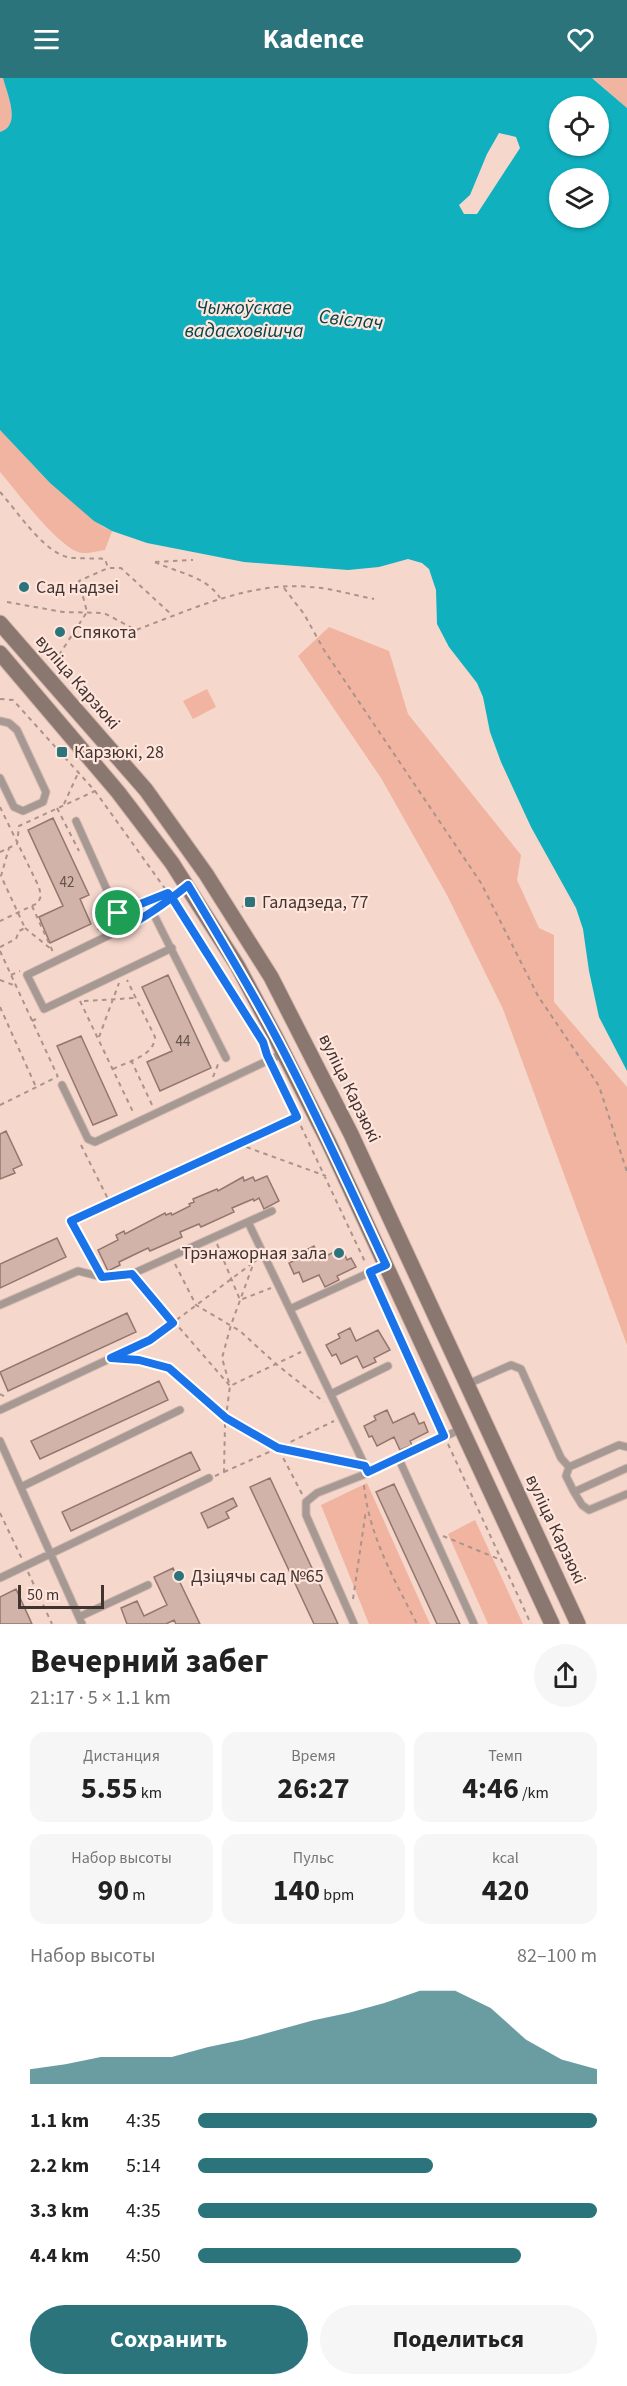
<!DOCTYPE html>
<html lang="ru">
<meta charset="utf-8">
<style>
:root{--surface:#fff;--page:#f6f6f6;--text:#222;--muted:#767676;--accent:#2b747c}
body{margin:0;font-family:"Source Sans 3",sans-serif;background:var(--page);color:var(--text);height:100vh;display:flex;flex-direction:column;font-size:22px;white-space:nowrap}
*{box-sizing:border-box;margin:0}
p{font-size:20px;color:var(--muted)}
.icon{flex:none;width:33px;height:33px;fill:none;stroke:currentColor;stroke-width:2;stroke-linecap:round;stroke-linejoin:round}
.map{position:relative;height:1546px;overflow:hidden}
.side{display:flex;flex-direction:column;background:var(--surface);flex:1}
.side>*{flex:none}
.buttons{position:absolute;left:549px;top:18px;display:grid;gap:12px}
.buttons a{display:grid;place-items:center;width:60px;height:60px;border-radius:50%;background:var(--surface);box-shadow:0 2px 4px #0004;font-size:30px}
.scale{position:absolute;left:18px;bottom:15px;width:86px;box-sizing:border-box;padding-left:6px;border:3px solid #403430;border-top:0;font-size:16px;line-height:21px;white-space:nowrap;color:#403430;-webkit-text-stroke:4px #ffe5dc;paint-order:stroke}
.pin{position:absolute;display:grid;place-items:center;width:51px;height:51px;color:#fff;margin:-26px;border:3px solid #fff;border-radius:50%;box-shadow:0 2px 6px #0007}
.round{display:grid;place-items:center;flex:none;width:63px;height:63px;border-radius:32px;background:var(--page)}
.summary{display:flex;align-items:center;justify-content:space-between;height:102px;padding:0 30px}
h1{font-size:33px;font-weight:700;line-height:45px}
.figures{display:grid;grid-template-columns:repeat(3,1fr);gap:9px;height:102px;padding:6px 30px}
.figures div{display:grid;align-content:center;border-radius:15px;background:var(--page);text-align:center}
.figures b{font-size:30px;font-weight:700}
.figures small{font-size:16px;font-weight:400}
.figures p{font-size:16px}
.chart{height:168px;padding:12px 30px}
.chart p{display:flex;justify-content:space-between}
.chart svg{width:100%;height:108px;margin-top:6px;fill:var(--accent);opacity:.7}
.action{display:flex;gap:12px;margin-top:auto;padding:12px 30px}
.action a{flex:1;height:69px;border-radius:36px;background:var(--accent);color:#fff;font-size:24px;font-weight:700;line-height:69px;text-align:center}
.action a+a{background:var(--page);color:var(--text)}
ul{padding:0 30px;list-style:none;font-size:20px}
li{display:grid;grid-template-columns:96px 72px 1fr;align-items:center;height:45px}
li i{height:15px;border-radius:8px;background:var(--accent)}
header{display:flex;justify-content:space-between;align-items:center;height:78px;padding:0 30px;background:var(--accent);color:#fff;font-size:27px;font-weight:700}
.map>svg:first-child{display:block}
</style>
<header><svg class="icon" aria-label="menu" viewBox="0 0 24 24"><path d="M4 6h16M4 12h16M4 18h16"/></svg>Kadence<svg class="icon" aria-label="heart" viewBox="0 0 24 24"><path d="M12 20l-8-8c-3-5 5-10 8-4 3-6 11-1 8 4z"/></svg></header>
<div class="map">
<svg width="627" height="1546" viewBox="0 0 627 1546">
<rect width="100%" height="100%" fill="#f6d7cc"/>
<path fill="#f0b4a0" d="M0,0h3c4,16 19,47 -3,54z
M591,0h36v30l-32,-28z
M0,352l50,53 53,44 9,4 -7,19c-8,1 -20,5 -27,2 -23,-9 -61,-60 -78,-80z
M329,549l60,24 19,63 113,141 -4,25 22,48 15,7v67l73,85v258l-124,-336 -56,-114 -66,-117 -83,-122z
M207,611l9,18 -23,12 -10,-18z
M367,1405l63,141h-61l-48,-119z
M475,1442l48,104h-35l-40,-90z"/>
<path fill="#11b0bf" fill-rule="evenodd" d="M3,0h589l35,30v963l-28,-54 -10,-46 -6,-42 -7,-21 -45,-81 -30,-65 -11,-30 -7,-35 -6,-14 -28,-36 -12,-23 -1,-34 -7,-21 -7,-6 -14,-4 -29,8 -31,3 -104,-8 -97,-19 -35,-12 -18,-10 -44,-38 -50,-53v-298c22,-7 7,-38 3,-54zM560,28h38v40h-38zM499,55l17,4 4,11 -43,66h-13l-5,-9 11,-10 17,-41zM560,100h38v40h-38z"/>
<path fill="#d2b3a9" stroke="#93766d" stroke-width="1.5" d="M53,740l36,77 -9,4 11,25 -41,19 -11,-26 24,-11 -35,-76z
M168,897l43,93 -51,23 -13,-29 25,-11 -30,-64z
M81,958l36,79 -24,10 -36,-79z
M6,1053l16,34 -9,4 2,4 -15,6v-45z
M267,1098l12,25 -15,8 -5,-11 -5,3 -1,-2 -21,9 2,4 -33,15 -2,-3 -19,8 2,5 -32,14 -2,-3 -29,14 1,3 -12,6 -10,-21 20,-10 -2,-5 8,-4 1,3 40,-21 1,2 5,-2 1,2 18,-9 -1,-2 5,-2 -1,-3 24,-10 1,2 25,-14 1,4 9,-4 2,4z
M57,1160l9,19 -66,31v-24z
M314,1168l6,13 22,-11 5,12 4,-2 5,9 -19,9 2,4 -14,7 -6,-12 -16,7 -4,-10 -5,2 -5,-11 15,-7 -2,-4z
M127,1235l9,19 -128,59 -8,-19z
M350,1250l6,13 22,-11 12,20 -16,8 2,4 -13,6 -6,-12 -16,8 -5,-10 -4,2 -6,-11 14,-7 -2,-4z
M159,1303l9,19 -128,59 -9,-18z
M387,1332l6,13 21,-10 5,11 5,-2 4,10 -18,9 2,4 -12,5 -6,-13 -17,9 -5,-10 -3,1 -5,-11 12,-6 -2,-4z
M191,1374l9,18 -129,61 -9,-19z
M270,1400l68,146h-24l-64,-137z
M394,1406l66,140h-23l-61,-132z
M233,1420l4,8 -11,6 3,6 -21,10 -7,-15z
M173,1490l27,56h-24l-2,-4 -8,4h-39l-6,-16 16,-7 7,15 23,-11 -13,-28z
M16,1511l16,35h-32v-27z"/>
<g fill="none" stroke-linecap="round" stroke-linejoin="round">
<defs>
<path id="lane" d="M0,643l9,2 8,7 29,62 -3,10 -20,9 -9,-4 -14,-29
M76,743l48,107 29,-15
M187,807l-34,28 73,145
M124,850l-97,47 17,34 128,-61
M62,1007l26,54 7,3 189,-89
M248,1144l120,250
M0,1227l78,-34 24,6 30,-3 140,-63
M290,1231l96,-44
M468,1306l43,-19 10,4 40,89 8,9 50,-22 8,2
M331,1316l57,-28
M0,1332l150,-70
M0,1363l82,183
M398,1379l76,167
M569,1389l-3,9 8,16 53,-24
M21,1409l159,-77
M574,1414l8,13 7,5 38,-16
M0,1500l209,-100
M79,1539l69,-32
M354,1546l-48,-109v-13l11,-9 46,-18 98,-46"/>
<path id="secondary" d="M0,545l146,167 60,84 65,103 80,157 227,490
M0,575l118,139 54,71 65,102 38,71 54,107 223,481"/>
</defs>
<use href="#lane" stroke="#d2b6ad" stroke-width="9"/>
<use href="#secondary" stroke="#d2b6ad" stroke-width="17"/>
<path stroke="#aa938b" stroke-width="2" stroke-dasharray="4.5 4.5" stroke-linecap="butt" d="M0,414c18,20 42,58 67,65 7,2 29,1 38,2l3,9h13l52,48
M155,484c23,11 51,14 65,36
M155,484l38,-2
M284,510l20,26 20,36 157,233 57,113 61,90 28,86
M7,524l56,10 41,1 32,17c54,-20 115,-49 174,-43 21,1 43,8 64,12
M59,577l28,-43 -8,-31 29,-13
M0,621l13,1 82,91 71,99
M64,726l15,-33
M0,729l39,80 2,9 -3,7 -38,18
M57,730l22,43
M0,774l17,-8 2,-18 76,-35
M176,826l77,122
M32,828l21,46
M242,829l8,-5
M124,832l32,-11
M25,850l26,21
M98,852l8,-20
M0,869l16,-8 3,-8 6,-3 -24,-52 8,-28
M0,873l58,126
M11,897l9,-4
M0,902l16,6
M80,923l54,113
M84,923l51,-3
M0,929l36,80
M32,943l8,-4
M99,959l20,-54
M131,982l22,47
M113,991c16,-8 41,-13 42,-32l-28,-57
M274,991l92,195
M213,999l6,-15
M0,1027l57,-28
M238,1066l88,32
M81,1067l29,58
M217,1166l23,56 31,-12
M175,1186l21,41 44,26 36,33 48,38
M96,1189l-25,-46 226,-104
M138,1202l92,106 -8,-28 9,-33 23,-63 3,-2
M374,1202l67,148
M155,1258l99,-74
M131,1281l38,9 57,50 52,30 56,-27
M0,1316l7,4
M448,1366l83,180
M224,1394l54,-24
M215,1398l9,-4 1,-48 5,-38 71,-34
M364,1407c5,51 30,94 53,139
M302,1416l-24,-46 75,15
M0,1435l22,46
M443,1458l58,24
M28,1494l24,52
M353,1521l13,-89"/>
<use href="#lane" stroke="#a69994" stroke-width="7"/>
<use href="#secondary" stroke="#8a7770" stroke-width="15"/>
</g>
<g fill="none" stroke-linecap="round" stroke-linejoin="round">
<defs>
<path id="route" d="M118,835l50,-20 4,5 91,144 4,13 30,62 -226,104 31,56 30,-3 41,49 -23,17 -39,18 28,2 30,8 57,50 52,30 87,18 3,6 76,-36 -74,-164 16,-7c-36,-77 -71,-155 -111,-230 -27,-51 -57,-100 -87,-150 -21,17 -40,31 -64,43l-6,-15"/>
</defs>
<use href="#route" stroke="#fff" stroke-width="12"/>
<use href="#route" stroke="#1a73e8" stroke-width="8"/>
</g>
<g fill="#2b747c" stroke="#ffe5dc" stroke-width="2">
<circle cx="24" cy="509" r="6"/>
<circle cx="60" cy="554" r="6"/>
<rect x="56" y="668" width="12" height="12" rx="3"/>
<rect x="244" y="818" width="12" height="12" rx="3"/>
<circle cx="339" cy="1175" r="6"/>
<circle cx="179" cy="1498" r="6"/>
</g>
<g text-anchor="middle" stroke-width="4.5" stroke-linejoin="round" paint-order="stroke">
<g font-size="15" fill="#64544e">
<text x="67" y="809">42</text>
<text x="183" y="968">44</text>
</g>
<g font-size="18" fill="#403430" stroke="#ffe5dc" text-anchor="start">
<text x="36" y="515">Сад надзеі</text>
<text x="72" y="560">Спякота</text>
<text x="74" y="680">Карзюкі, 28</text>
<text x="262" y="830">Галадзеда, 77</text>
<text x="327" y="1181" text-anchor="end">Трэнажорная зала</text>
<text x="191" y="1504">Дзіцячы сад №65</text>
</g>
<g font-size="18" fill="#403430" stroke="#ffe5dc">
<text transform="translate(78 604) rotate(49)" y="6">вуліца Карзюкі</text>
<text transform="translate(350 1010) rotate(64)" y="6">вуліца Карзюкі</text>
<text transform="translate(556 1451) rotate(65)" y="6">вуліца Карзюкі</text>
</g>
<g font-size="20" font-style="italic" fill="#05454b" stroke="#ffe5dc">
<text x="244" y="236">Чыжоўскае<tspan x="244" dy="23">вадасховішча</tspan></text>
<text transform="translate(351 241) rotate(6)" y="7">Свіслач</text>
</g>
</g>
</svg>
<div class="buttons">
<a><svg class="icon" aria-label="locate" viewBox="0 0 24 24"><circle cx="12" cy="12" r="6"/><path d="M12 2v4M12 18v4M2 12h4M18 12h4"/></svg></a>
<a><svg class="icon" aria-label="layers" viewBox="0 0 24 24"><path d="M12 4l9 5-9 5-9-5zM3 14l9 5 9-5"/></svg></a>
</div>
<div class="scale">50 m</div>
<div class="pin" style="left:118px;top:835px;background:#1e9e55"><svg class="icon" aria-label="arrive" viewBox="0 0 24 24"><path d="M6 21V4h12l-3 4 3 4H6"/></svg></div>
</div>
<section class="side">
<div class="summary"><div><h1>Вечерний забег</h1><p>21:17 · 5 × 1.1 km</p></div><a class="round"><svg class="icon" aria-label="share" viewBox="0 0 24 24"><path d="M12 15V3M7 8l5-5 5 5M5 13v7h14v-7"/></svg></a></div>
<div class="figures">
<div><p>Дистанция</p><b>5.55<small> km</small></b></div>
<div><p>Время</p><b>26:27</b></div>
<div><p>Темп</p><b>4:46<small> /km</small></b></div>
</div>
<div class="figures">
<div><p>Набор высоты</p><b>90<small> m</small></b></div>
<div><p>Пульс</p><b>140<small> bpm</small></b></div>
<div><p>kcal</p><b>420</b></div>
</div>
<div class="chart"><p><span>Набор высоты</span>82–100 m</p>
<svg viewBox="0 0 160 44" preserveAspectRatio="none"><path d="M0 44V38L10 36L20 33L30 33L40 33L50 29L60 26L70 22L80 18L90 15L100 11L110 6L120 6L130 13L140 26L150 34L160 38V44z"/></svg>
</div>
<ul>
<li><b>1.1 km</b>4:35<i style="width:100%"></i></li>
<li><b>2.2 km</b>5:14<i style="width:59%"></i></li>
<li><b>3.3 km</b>4:35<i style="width:100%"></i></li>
<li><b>4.4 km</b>4:50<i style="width:81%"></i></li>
</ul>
<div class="action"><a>Сохранить</a><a>Поделиться</a></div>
</section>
